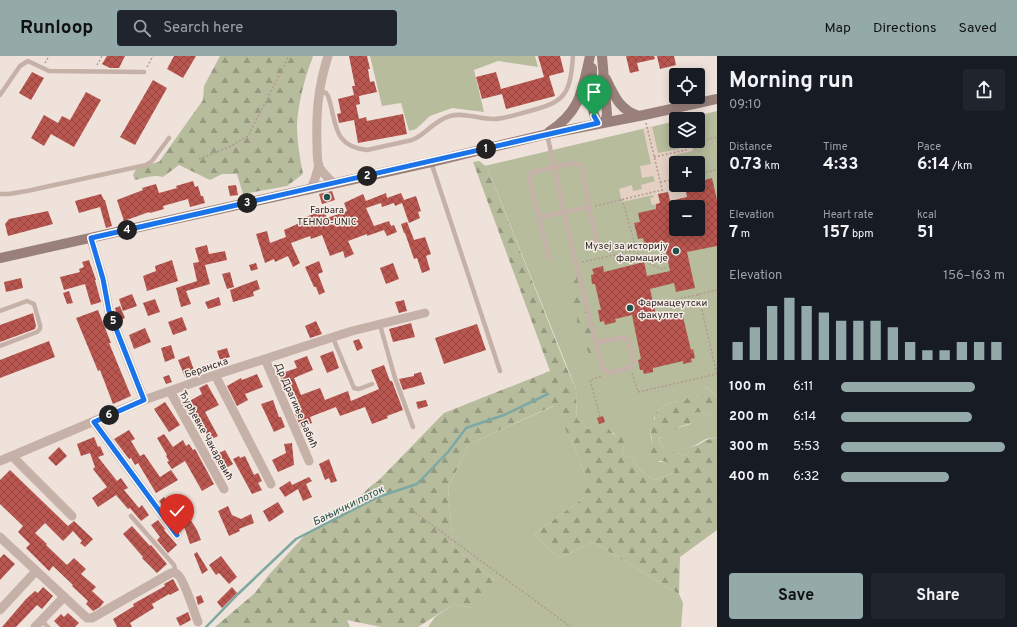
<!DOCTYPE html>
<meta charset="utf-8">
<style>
:root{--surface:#171b24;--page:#20242c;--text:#f1f3f6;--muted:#9ea1a6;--accent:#94aaa9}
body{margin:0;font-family:Overpass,sans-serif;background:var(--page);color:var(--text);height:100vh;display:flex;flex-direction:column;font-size:15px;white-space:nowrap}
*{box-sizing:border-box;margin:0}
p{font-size:13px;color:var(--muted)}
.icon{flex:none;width:22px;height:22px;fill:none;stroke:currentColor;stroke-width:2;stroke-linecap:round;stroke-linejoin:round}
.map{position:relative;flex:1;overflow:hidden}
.details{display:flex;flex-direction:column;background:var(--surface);width:300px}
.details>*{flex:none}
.buttons{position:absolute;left:669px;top:12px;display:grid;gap:8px}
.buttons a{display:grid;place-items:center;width:36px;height:36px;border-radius:4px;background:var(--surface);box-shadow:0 2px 10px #0003;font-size:20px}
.pin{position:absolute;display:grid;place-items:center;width:34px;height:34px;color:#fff;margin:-41px -17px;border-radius:50% 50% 50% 0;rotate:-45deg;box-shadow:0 0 4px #0007}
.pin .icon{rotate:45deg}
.km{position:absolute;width:20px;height:20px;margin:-10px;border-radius:50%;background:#222;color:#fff;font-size:11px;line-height:20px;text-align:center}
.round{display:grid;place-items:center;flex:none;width:42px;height:42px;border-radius:4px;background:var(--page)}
.summary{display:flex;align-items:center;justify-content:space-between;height:68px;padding:0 12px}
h1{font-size:22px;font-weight:700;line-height:30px}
.figures{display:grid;grid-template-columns:repeat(3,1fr);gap:6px;height:68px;padding:4px 12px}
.figures div{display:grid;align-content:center}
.figures b{font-size:17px;font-weight:700}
.figures small{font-size:11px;font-weight:400}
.figures p{font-size:11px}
.chart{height:112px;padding:8px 12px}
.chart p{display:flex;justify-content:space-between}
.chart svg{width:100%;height:72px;margin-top:4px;stroke:var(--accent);stroke-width:6}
.primary-button{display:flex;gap:8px;margin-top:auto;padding:8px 12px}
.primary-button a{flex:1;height:46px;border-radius:4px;background:var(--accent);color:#111;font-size:16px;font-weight:700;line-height:46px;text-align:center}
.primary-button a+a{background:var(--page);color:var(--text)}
ul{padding:0 12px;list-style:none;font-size:13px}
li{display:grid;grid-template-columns:64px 48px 1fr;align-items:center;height:30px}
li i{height:10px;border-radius:5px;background:var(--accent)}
header{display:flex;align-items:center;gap:24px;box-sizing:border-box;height:56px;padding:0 20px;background:var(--accent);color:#111}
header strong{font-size:19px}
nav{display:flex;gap:22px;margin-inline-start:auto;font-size:14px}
.search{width:280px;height:36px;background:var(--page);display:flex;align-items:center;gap:10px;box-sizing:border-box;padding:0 14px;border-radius:4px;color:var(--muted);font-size:15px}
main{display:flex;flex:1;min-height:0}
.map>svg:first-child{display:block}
</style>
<header>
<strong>Runloop</strong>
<div class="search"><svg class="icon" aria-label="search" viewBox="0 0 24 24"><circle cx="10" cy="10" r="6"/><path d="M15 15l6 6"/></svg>Search here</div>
<nav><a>Map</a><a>Directions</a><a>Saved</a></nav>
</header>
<main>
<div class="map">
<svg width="717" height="571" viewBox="0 0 717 571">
<defs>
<pattern id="forest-firs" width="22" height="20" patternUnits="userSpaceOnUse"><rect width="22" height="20" fill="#b7bc9d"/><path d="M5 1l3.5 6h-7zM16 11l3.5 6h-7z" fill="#959980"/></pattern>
<pattern id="building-cross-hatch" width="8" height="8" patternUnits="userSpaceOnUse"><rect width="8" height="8" fill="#b8564f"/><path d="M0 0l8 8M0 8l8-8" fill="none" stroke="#964742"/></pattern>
</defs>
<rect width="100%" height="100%" fill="#efe2db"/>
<path fill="#b7bc9d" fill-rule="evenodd" d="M370,0h165l3,11 -40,-6 -24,9 10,42 -32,-4 -22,8 -14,13 -7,2 -8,-28 -19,3z
M717,55v286l-10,-10 -11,10h-7l-6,4h-5l-13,4 -10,8c0,7 -3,9 -4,15 -2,11 5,24 8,34h8l8,9c-6,5 -13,5 -20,9 -11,-5 -17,-12 -23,-22l-7,-2 -3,-4 2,-6c-13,-14 -15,-26 -36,-17l-11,-10 -1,-30 -89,-222h-7l196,-46v20h22v-22h-15zM676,107h22v22h-22zM676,151h22v22h-22z
M554,350l18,36 13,33v22l-51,37 25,24 34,-16 86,52 4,9 -2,24h-253l7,-10 19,-13 18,4 23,-28 -42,-34 -5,-58 21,-44z
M717,351v30c-4,2 -7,1 -11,2 -6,3 -9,6 -16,8l-4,9 -13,-4h-8l-7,-14 9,-2c10,-12 14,-7 25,-13v-9c8,-3 11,-3 18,2z"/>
<path fill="url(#forest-firs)" d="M220,0h93c-8,21 -15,47 -16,69 0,17 3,33 6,49l-16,12 -44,8 -6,-20h-15l-12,6 -31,-15 -16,12c-9,-3 -19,1 -28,3l-2,-5 4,-8 22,-5 44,-62 1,-14z
M479,105l8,6 78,197 11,25 1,30 11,10 9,-4 8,-1 9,11 9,2 1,9 -2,6 3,4 7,2c6,10 12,17 23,22 7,-4 15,-4 20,-9l-5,-2 -3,-7 -14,-2 -6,-7v-6l6,-1 -2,-12v-8l-5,-1 1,-4 8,-2v-6l10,-8 13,-4h5l6,-4h7l11,-10 10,10v10l-3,8 -4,1c-7,-5 -10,-5 -18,-2v9l-13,4 -7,4 -4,5 -10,2 7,14h8l13,4v-4l4,-5 8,-2 8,-5 9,-2 2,-1v93l-37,27 -1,37 -86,-52 -34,16 -25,-24 51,-37v-22l-13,-33 -19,-36 -84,38 -21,44 5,58 42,34 -12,23 -11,5 -18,-4 -36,23h-37l-34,-7 3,7h-135l40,-34 12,-16 38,-42 36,-21 31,-29 6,-4 66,-68 106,-42 -77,-209z
M572,218l5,2 19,74 -7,4 -7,-15 -1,-12 -4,-2v-12l-4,-9v-10l-3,-10v-7z"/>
<path fill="#e5d0c4" d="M652,70l6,27 21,-4 -1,-5 13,-3 2,10 -19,4v2l-2,1 1,7 -1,3 2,2h2v15h9l2,12 -17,4 -2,-9 -10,2 2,9 -8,2 -2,-7 4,-1 -1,-2 -31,7 -3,-13 13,-4 1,6 9,-2 -1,-4 14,-4 -2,-5 -11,2 -2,-12 11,-2 -8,-36z"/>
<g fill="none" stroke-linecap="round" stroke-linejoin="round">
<path stroke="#7da8a3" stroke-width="2.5" d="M206,571l32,-33 58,-55 82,-42 39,-13 31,-32 18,-24 38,-13 44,-21"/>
</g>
<path fill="url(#building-cross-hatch)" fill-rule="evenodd" d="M107,0h18l-6,12h-9l-8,-4z
M174,0h22l-13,22 -16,-9z
M349,0h18l3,13h-2l2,13 4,-1 3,11 -18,4 1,8 -4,1 3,14 7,-2 1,4 36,-7 4,20 -49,9 -4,-23 -15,3 -2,-9 4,-1 -3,-14 16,-4 -2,-9h3z
M538,0h22l4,16 -15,4 6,20 -49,13 -4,-15 -20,5 -6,-22 20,-5 5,17 43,-12z
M626,0h28l1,3 -18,4 2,8 -9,2z
M657,0h17l2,9 -16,4z
M32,16l12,6 -13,22 -12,-7z
M153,24l14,8 -32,57 -15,-8z
M86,36l15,8 -27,47 -23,-13 -7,12 -13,-8 13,-23 14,8 4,-7 8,4z
M712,122l5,22v46l-30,6 8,36 -19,4 -2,-9 -24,6 7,30 25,-6 9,37 2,-1 2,9 -4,1 1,3 -9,2v-3l-30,7v4l-9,2 -1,-4h-3l-2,-10 3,-1 -9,-44 -17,4 1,3 -11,3 -1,-4 -4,1 -2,-12h3l-6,-26h-3l-1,-9 3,-1 -2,-5 11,-3 1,6 40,-10 3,14 23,-5 -6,-28 -19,4 -2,-9 -5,1 -4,-16 6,-1 -2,-9 18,-4v-5l4,-1 -2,-9 10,-2 2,9 17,-4 -2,-12h13v-3zM676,151h22v22h-22z
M193,125l2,6 3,-1 3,10h2l2,7 -15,4 -2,-8 -25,7 1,3 -14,4 -1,-1 -25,9 -7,-21 26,-10 -1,-2 14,-4 3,9 18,-5 -1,-2z
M236,129l2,10 -8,1 -2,-10z
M332,135l3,9 -13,4 -3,-10z
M386,137l1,5 14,-5 3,7 12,-4 5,15 -3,1 2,6 -11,5 -7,-20 -7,3 -1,-3 -12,4 -1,-4 -15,5 8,18 15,-5 2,5 3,-1 3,7 -10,4 -3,-6 -17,6v-2l-19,7 6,13 -9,4 -2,-7 -13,5 -8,-21 -11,4 -1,-3 -19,7 9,20 -7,4 -5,-11 -13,6 -1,-3 -9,4 -9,-29 11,-3 3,12 16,-6 -2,-7 20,-9 -1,-3 21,-8 3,8 20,-7 -3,-8 19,-9 3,7z
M101,138l3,6h1l7,26 -6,2 -6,-21 -21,6 -4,-12z
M48,155l5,13 -45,12 -3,-12 4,-5z
M407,166l7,18 11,-3 6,17 -5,2 4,14 -8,3 -5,-15 -3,1 -9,-26h-1l-3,-9z
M207,189l2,9 16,-3 2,9 -22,5 5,19 -24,7 5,13 -10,3 -5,-19 21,-7 -4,-18 6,-1 -4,-14z
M89,204l7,20h-1l6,22 -10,3 -6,-21 -21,6 -4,-13 20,-5 -1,-3 5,-2 -2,-5z
M172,204l6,21 -31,10 -4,-15 13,-5 -1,-5z
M319,205l4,11 -5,2 7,18 -6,3 -3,-8h-2l-9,-20z
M256,207l2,6 -7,2 -2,-6z
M393,207l6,16 -13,5 -6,-16z
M230,216l4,15 -7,2 -5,-15z
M21,222l2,10 -17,4 -2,-10z
M257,224l3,9 -7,3 1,4 -21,6 -3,-12z
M69,235l4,12 -6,1 -4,-11z
M132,238l5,12 -14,5 -4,-12z
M219,241l2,8 -13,4 -3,-7z
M155,243l5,13 -12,4 -5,-13z
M404,244l3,11 -8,2 -4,-11z
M120,250l5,12 -6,3 -4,-13z
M98,254l13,33h-2l22,53 -18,8 -13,-34 -2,1 -22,-53z
M33,257l3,13 -1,3 -35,13v-17z
M182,261l5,13 -14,5 -5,-13z
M316,265l6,13 -12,4 -5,-12z
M411,267l4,14 -22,5 -4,-13z
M477,268l9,26 -42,14 -9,-26z
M145,272l6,14 -17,7 -5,-14z
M359,283l4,9 -6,3 -4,-10z
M49,285l6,16 -55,21v-18z
M171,289l4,13 -10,4 -4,-14z
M227,292l3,9 -10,3 -3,-9z
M333,295l6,17 -12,5 -7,-17z
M189,300l6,17 -10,4 -7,-17z
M307,300l6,14 -19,8 7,17 19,-7 5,12 23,-9 3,10 28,-12 -8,-19 13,-5 6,16h2l11,29 -16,6 1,2 -16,6 -7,-17 -25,9 -4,-9 -26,10 2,6 -11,5 -6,-14 4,-1 -11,-27 -4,1 -5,-13 18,-6 -3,-7z
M421,316l4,12 -22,6 -4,-11 15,-3v-2z
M257,318l6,13 -18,7 3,6 -11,6 -10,-20 14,-8 1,2z
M169,319l3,7 -6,2 -3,-7z
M207,328l12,21 -14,7 13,24 -8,4 -10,-17 -4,2 -12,-21 18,-10 -3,-6z
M273,344l6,17h2l4,10 -11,5 -13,-28z
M426,344l2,6 -10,3 -2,-7z
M165,346l15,23 -11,7 -15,-23z
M603,360l2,6 -6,2 -2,-6z
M129,374l6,9 -4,2 9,15 4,-2 16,23 11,-7 7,10 -22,13 -18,-30 -3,2 -4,-7 -2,1 -15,-20z
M164,378l9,13 10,-7 3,6 3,-2 4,6 2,-1 19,35 -12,7 -17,-30 -13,8 -5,-7 2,-1 -3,-5 1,-1 -10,-17z
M94,381l4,10 2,-1 4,9 -6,2 19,24 4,-3 7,10 -4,2 15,18 3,-3 7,10 -8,6 -11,-13 -2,1 -12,-14 -18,12 -6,-9 15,-11 -14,-18 2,-2 -5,-14 -9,3 -4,-12z
M292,387l2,22 -16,7 -6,-12 14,-7 -2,-9z
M59,391l8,9 -11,10 -8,-8z
M225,394l8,14 -12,7 -8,-15z
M239,400l1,2 5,-2 9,19 4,-2 4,8 -4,2 4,7 -10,4 -19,-35z
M329,403l8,22 -6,2 -2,-5 -4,2 -6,-16z
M10,414l58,56 6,-5 19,18 -8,8 -5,-4 2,-2 -9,-10 -10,10 -18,-18 -10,10 12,11 -1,1 21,20 7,-7 12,11 -5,5 15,13 -4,4 12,11 -4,5 -7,4 -7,-7 2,-3 -16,-15 1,-1 -20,-19 -4,5 -23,-23 4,-4 -12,-12 5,-6 -23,-22v-24z
M309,421l3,4 -6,3 6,13 -9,4 -5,-12 -13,8 -6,-9 11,-7 2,4z
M164,441l5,7 2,-1 5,9 -6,4 -11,-15z
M278,446l6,10 -15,10 -6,-11z
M228,450l4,9 9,4 10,-5 3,9 -15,6 1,2 -11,5 -11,-25z
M187,458l10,16 4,10 -11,4 -5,-15 -6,-9z
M158,464l7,9 -1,1 13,15 -9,8 -11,-13 3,-3 -9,-12z
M132,470l18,20 1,-1 16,19 -10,9 -15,-15 1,-1 -20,-23z
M197,496l11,18 -6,4 -8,-20z
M4,498l11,10 -15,16v-22z
M221,500l16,21 -8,7 -10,-11 -3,2 -7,-10z
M173,523l6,11 -9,5 -1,-1 -17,10 2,4 -24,15 2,4h-15l-4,-8 21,-13 -1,-2 32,-18 -1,-2z
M43,531l10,9 -11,13 -5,-4 -21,22h-14l24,-28 9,-8 3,2z
M232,531l5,6 -15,15 -5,-6z
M201,539l3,7 -6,3 -2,-8z
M188,556l3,8 -11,6 -4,-8z
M68,557l11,10 -4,4h-15l-6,-6 7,-7 3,3z"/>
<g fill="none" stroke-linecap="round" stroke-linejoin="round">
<path stroke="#b19a93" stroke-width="1.5" stroke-dasharray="2 2" stroke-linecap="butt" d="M45,7l4,-7
M97,9l5,-9
M147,11l6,-11
M646,67l17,70
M654,101l32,-7 -1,-5 32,-8
M199,103l32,-13 17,-10 41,-80
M698,118l19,-4
M660,126l16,-3
M622,143l18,63 4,-1 17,8 8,-2
M595,150l67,-16
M582,206l55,-12
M698,238l19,80
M653,249l64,-15
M632,317l6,19 79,-18
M600,361l-10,-37 12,-4
M409,452l162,119"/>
<path stroke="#c5b1a8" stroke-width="4.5" d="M320,35l6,2 2,3c9,25 3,50 39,54l45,-10c14,-5 22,-20 38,-24 14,-4 28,3 43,3 11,0 22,-4 33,-7 39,-10 44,-16 47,-56
M0,39l20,-29 8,-5 21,10 95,1
M547,78l27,123 22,86 6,24 7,6 22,-6 2,-7 -4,-20 -6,-3 -27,6
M431,106l69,209
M0,138h9l18,-3 119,-26 6,-4 17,-23
M539,161l50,-10
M549,202l-20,-80 4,-6 40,-9 7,2 2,3 7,39 10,42
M0,255l27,-10 7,3 6,21v4l-3,3 -37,14
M380,269l15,53 18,49
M333,282l21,50 5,1 13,-5
M131,460l43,49 2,8
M41,564l7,7"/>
<path stroke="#c5b1a8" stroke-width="9" d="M328,0c-10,31 -12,57 -11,89 0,7 0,16 2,22 4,6 9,11 14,16
M311,133l4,-10 4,-14
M91,183l12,40 6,32 35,89
M265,303l44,102
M215,319l56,109
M170,335l54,98
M94,366l83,113
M12,400l60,60
M0,405l144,-61 71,-25 137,-44 73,-18
M0,481l87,81h5l79,-45c2,0 4,-1 6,1 6,3 18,40 21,48
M0,554l36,-39
M35,571l29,-30"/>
<path stroke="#99807a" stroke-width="10" d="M602,0l5,58 -2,8
M592,12c0,15 -3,42 6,55
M606,23c8,17 14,31 33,37
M549,76c32,-21 33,-41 41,-76
M0,202l431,-96 116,-28 97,-19 73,-16"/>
</g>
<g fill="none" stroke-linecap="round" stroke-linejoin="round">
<defs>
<path id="route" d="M177,479l-83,-113 50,-22 -35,-89 -6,-32 -12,-41 507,-115 -4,-7"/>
</defs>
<use href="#route" stroke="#fff" stroke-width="8"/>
<use href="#route" stroke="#1a73e8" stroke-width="5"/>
</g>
<g fill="#22504b" stroke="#f7ede7" stroke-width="1.5">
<circle cx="327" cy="141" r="4"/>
<circle cx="676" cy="195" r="4"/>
<circle cx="630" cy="252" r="4"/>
</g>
<g text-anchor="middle" stroke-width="3" stroke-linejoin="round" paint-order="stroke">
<g font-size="10" fill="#332928" stroke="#f7ede7">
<text x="327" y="157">Farbara<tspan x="327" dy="12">TEHNO-UNIC</tspan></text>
<text x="668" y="193" text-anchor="end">Музеј за историју<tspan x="668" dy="12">фармације</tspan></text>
<text x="638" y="250" text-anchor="start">Фармацеутски<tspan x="638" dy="12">факултет</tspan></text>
</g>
<g font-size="10" fill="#332928" stroke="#f7ede7">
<text transform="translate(206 311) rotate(-19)" y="4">Беранска</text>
<text transform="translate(297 349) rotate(66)" y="4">Др Драгиње Бабић</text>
<text transform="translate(207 379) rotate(61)" y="4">Ђурђевке Чакаревић</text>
</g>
<g font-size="11" font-style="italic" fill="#22504b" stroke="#f7ede7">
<text transform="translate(348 449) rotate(-26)" y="4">Бањички поток</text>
</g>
</g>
</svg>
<div class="buttons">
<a><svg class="icon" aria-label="locate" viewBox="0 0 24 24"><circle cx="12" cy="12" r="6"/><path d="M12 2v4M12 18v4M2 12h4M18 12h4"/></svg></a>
<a><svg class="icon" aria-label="layers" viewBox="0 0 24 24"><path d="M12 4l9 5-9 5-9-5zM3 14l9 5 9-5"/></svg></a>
<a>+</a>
<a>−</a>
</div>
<div class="pin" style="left:594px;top:60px;background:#1e9e55"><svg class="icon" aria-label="arrive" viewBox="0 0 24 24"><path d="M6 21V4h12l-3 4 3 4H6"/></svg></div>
<div class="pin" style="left:177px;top:479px;background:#d93025"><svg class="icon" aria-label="check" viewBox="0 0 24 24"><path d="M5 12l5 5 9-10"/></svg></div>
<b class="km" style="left:486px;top:93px">1</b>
<b class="km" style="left:367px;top:120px">2</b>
<b class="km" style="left:247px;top:147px">3</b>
<b class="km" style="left:127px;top:174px">4</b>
<b class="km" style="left:113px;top:265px">5</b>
<b class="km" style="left:109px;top:359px">6</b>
</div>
<section class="details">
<div class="summary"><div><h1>Morning run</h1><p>09:10</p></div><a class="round"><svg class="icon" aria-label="share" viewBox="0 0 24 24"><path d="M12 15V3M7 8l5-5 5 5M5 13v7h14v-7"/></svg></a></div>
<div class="figures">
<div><p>Distance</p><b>0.73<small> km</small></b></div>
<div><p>Time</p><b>4:33</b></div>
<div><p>Pace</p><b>6:14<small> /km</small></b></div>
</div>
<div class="figures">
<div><p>Elevation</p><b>7<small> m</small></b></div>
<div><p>Heart rate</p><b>157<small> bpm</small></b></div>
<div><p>kcal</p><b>51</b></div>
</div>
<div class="chart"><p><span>Elevation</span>156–163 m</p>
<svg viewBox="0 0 160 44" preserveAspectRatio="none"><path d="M5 44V33M15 44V24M25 44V11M35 44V6M45 44V11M55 44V15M65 44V20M75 44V20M85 44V20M95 44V24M105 44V33M115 44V38M125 44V38M135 44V33M145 44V33M155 44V33"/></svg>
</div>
<ul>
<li><b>100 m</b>6:11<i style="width:82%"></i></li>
<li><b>200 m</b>6:14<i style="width:80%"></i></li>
<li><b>300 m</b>5:53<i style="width:100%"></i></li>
<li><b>400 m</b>6:32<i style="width:66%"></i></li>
</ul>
<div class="primary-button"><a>Save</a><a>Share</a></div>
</section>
</main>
